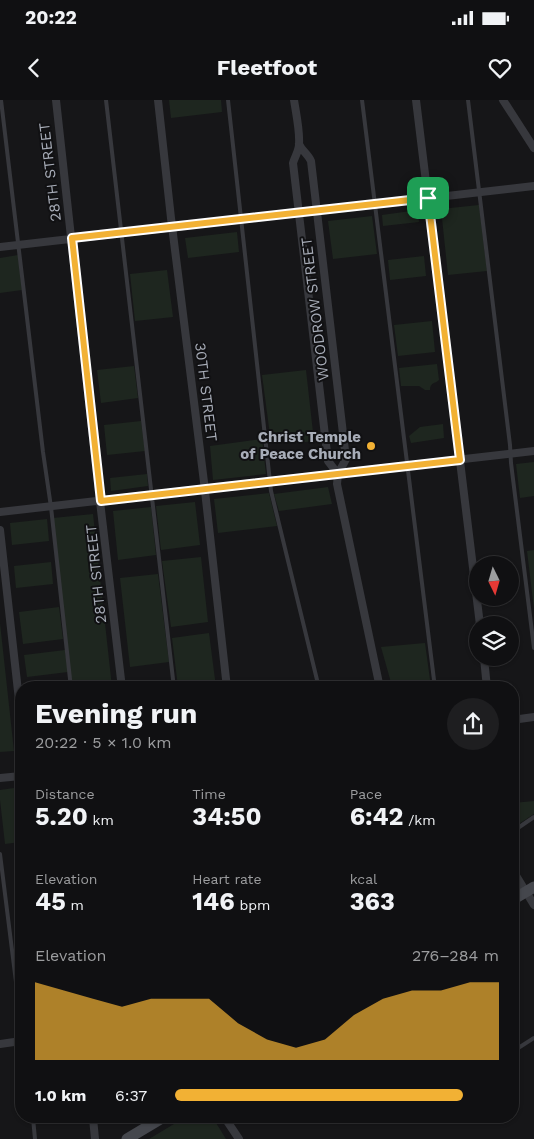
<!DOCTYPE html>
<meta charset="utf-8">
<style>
:root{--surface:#101012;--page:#1e1e20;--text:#f1f3f6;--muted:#9c9d9f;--line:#303032;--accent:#f2b134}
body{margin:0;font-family:"Work Sans",sans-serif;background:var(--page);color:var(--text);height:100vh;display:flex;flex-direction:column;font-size:19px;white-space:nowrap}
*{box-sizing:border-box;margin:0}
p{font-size:16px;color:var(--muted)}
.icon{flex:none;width:28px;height:28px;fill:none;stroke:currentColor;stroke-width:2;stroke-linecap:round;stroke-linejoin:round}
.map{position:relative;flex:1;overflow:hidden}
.side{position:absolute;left:15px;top:581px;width:504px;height:442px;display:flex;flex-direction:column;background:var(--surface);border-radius:20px;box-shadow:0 1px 4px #0004,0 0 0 1px var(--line)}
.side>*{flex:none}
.needle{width:32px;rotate:175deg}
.tools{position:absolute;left:469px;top:456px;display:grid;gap:10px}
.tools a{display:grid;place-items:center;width:50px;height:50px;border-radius:50%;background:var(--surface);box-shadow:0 1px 4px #0004,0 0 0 1px var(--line);font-size:25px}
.pin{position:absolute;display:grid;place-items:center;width:42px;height:42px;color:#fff;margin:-21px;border-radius:10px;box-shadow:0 2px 8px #0006}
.round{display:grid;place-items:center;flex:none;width:52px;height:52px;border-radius:26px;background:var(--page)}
.head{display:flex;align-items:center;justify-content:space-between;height:85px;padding:0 20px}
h1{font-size:28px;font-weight:700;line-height:38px}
.metrics{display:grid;grid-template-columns:repeat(3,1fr);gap:8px;height:85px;padding:5px 20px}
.metrics div{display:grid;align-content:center}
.metrics b{font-size:25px;font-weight:700}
.metrics small{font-size:14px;font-weight:400}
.metrics p{font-size:14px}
.chart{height:140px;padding:10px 20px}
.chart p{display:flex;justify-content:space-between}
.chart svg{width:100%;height:90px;margin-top:5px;fill:var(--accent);opacity:.7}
ul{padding:0 20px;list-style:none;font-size:16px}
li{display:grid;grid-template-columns:80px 60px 1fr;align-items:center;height:38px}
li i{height:12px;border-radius:6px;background:var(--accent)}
.status{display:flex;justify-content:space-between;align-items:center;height:35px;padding:0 25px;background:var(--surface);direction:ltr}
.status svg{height:14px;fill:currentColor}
header{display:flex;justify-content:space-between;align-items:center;height:65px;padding:0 20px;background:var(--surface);font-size:22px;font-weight:700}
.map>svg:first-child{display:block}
</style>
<div class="status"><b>20:22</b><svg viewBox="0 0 49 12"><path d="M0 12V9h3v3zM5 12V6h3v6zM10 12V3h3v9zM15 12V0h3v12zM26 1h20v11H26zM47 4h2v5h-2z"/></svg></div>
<header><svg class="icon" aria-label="back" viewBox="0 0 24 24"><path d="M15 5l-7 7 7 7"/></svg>Fleetfoot<svg class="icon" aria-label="heart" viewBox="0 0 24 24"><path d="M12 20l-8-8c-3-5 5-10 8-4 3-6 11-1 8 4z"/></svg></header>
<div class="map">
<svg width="534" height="1039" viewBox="0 0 534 1039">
<rect width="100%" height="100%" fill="#161618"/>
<path fill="#1e261f" d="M169,0h52l1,12 -51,6z
M479,105l8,66 -39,4 -7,-66z
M418,110l1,12 -36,4 -1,-11z
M372,116l5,38 -44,5 -5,-38z
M237,132l2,20 -51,6 -3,-20z
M18,155l4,35 -22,3v-35z
M424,156l2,20 -36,4 -2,-20z
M167,170l6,47 -38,4 -5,-47z
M432,221l3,31 -37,4 -4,-31z
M437,264l2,16c-4,4 -9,2 -9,10h-5l-6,-4h-18l-2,-18z
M134,266l4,32 -37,5 -4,-33z
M306,270l8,71 -16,2 -28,-8 -8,-60z
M141,321l4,30 -38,4 -3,-30z
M443,324l1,14 -33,5 -2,-7 11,-9z
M262,339l4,35 -53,6 -3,-34z
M534,362v34l-14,2 -4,-34z
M147,374l1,12 -37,5 -1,-13z
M328,387l4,17 -53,7 -5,-17z
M269,393l8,33 -59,7 -4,-34z
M195,402l5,43 -39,5 -5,-44z
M151,407l5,48 -38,5 -5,-49z
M93,414l19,173h-40l-19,-169z
M47,419l2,22 -37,4 -2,-22z
M534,450v59l-7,-58z
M201,457l7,65 -37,5 -9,-66z
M51,462l2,22 -37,4 -2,-22z
M158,474l11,88 -39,5 -10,-89z
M59,507l4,32 -40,5 -4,-32z
M0,523l14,128 -14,1z
M209,533l7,54h-38l-6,-49z
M425,543l6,44h-40l-1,-8 -9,-32z
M65,550l3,22 -41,5 -3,-22z
M475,581l1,6h-39v-2z
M21,687v55l-16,2 -5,-44v-10z
M534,701v13l-20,13 -1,-24z
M184,1018h29l13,21h-77z"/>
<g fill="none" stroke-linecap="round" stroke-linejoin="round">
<path stroke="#37383d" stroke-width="4" d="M1,0l42,352 8,55 20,181
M106,0l68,588
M228,0l43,391 48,197
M362,0l73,588
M468,0l42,345 1,18 23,185
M512,732l22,-15
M0,754l21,168
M512,952l22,-14
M33,1018l2,21"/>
<path stroke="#37383d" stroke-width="8" d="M56,0l43,393 23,195
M158,0l13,118 33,264 23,206
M294,0c2,13 6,31 5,44 0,7 -4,12 -6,19l35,298 10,13
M416,0l64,525
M503,0l31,48
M299,44c3,7 9,10 12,17l35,298 -8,15 -1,10 43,204
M0,147l534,-61
M0,412l534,-61
M0,430l21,188
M484,558l3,30
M512,620l22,-3
M0,678l21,-2
M512,769l22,36
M0,944l21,-3
M93,1018l2,21
M225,1018l14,21"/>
<path stroke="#45474d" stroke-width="11" d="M512,800l22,-13
M127,1039l35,-21"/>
</g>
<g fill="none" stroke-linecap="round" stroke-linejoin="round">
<defs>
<path id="route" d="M428,98l32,262 -359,41 -29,-263z"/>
</defs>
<use href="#route" stroke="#fff" stroke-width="10"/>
<use href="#route" stroke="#f2b134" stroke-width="6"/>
</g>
<circle fill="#f2b134" stroke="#111113" stroke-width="2" cx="371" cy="346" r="5"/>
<g text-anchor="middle" stroke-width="4" stroke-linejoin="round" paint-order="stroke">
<g font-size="15" fill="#a8adb8" stroke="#111113">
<text transform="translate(50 72) rotate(-97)" y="5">28TH STREET</text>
<text transform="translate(315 209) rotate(-97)" y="5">WOODROW STREET</text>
<text transform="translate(206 292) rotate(83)" y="5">30TH STREET</text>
<text transform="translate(96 474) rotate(-96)" y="5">28TH STREET</text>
</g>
<g font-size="15" font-weight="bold" fill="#a8adb8" stroke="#111113" text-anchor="end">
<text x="361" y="342">Christ Temple<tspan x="361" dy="17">of Peace Church</tspan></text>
</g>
</g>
</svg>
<div class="tools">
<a><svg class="needle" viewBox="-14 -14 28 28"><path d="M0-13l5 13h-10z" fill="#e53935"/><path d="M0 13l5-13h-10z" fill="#9c9d9f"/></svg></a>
<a><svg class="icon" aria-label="layers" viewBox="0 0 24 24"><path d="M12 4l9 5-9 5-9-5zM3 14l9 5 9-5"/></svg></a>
</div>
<div class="pin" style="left:428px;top:98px;background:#1e9e55"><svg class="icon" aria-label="arrive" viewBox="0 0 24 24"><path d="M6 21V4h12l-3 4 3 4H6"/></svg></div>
<section class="side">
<div class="head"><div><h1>Evening run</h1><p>20:22 · 5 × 1.0 km</p></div><a class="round"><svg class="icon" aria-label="share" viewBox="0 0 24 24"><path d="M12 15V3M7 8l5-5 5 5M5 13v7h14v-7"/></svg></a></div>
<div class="metrics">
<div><p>Distance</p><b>5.20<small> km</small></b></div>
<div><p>Time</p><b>34:50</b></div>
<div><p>Pace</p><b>6:42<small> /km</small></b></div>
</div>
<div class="metrics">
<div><p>Elevation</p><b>45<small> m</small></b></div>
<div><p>Heart rate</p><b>146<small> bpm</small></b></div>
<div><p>kcal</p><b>363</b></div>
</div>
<div class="chart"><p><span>Elevation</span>276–284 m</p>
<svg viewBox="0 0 160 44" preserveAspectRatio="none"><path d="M0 44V6L10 10L20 14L30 18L40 14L50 14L60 14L70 26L80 34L90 38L100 34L110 22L120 14L130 10L140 10L150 6L160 6V44z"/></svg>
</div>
<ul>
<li><b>1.0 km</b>6:37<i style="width:89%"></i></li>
</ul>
</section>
</div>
